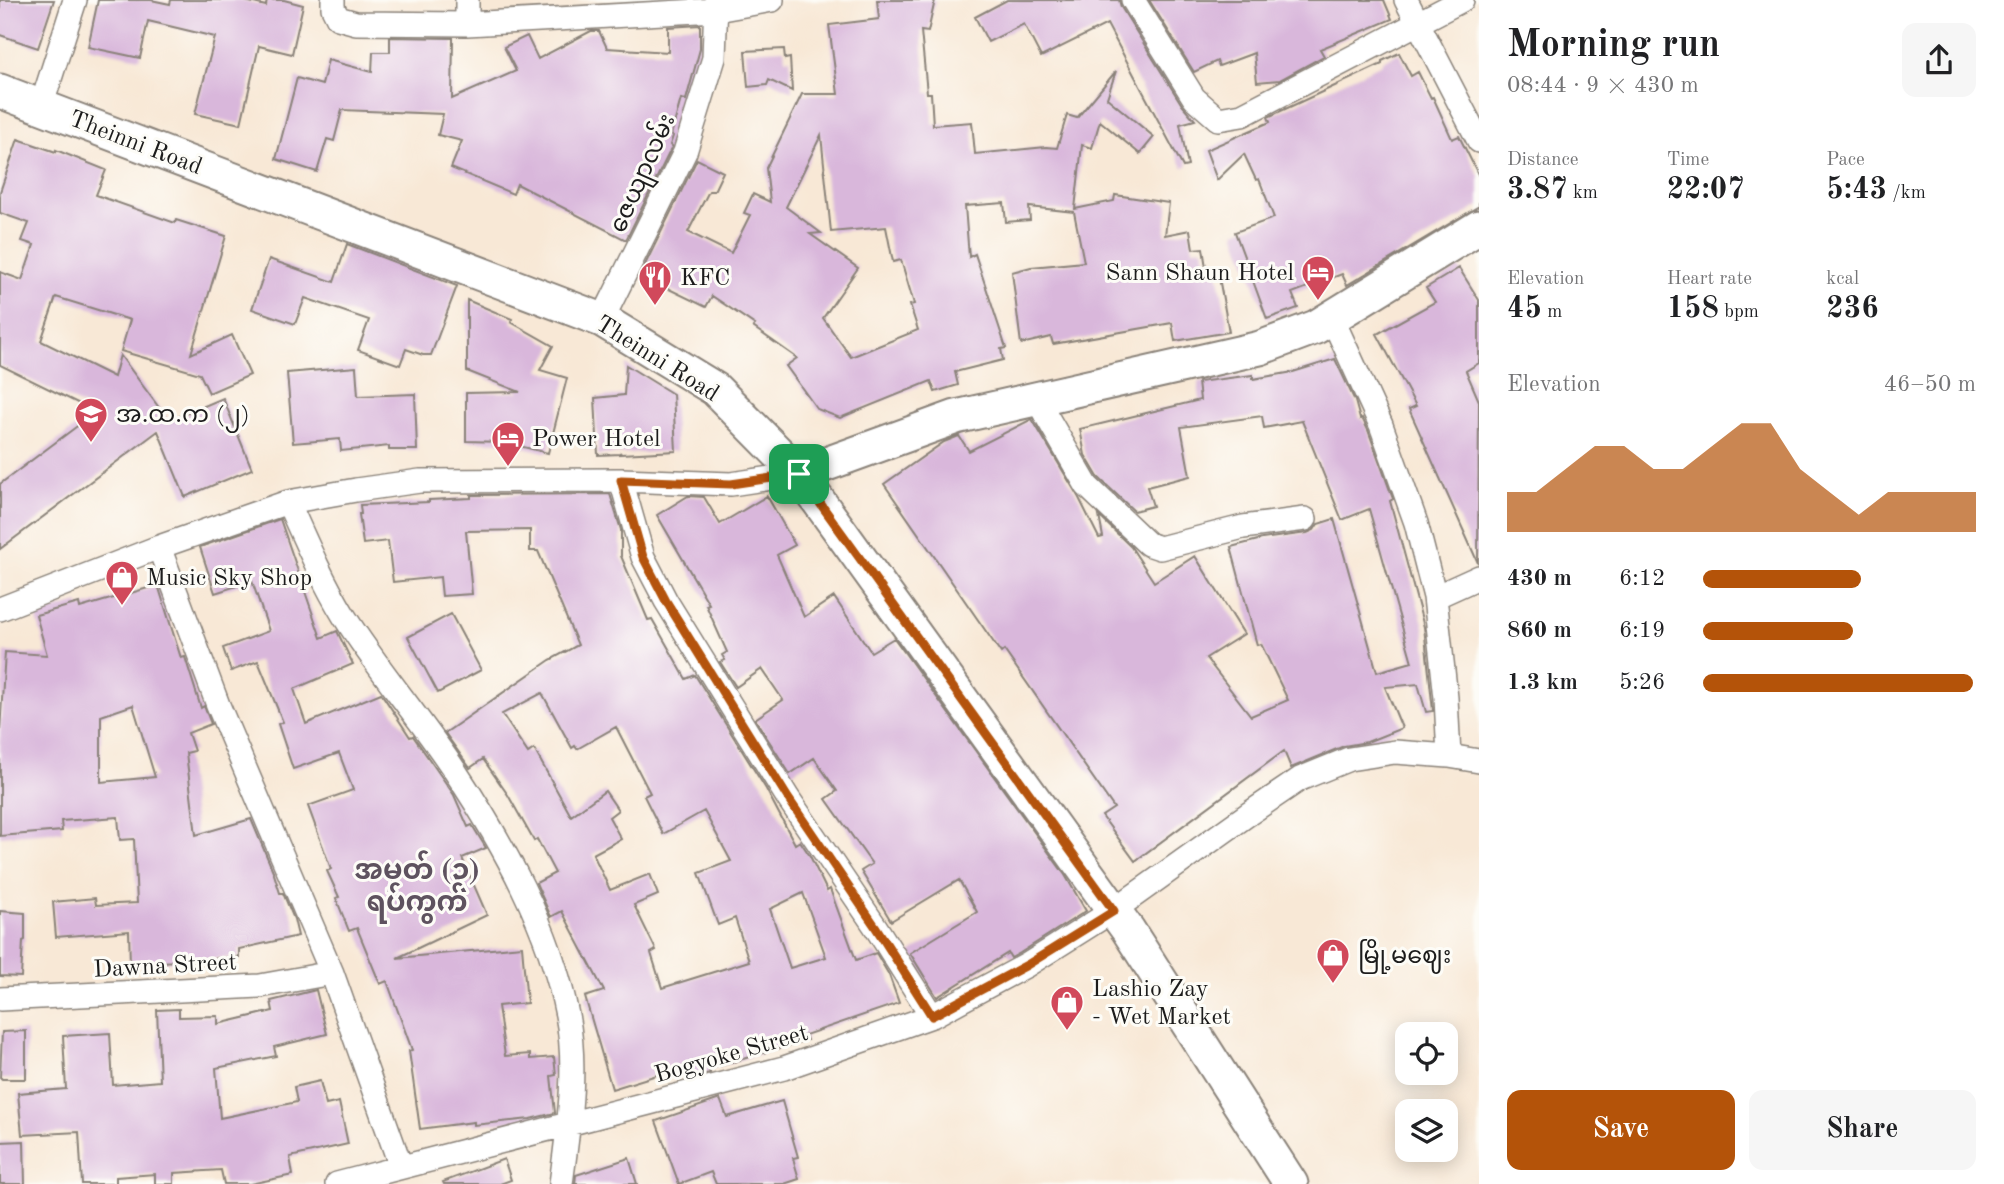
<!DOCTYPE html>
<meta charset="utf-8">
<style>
:root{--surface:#fff;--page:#f6f6f6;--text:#202124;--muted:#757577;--accent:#b45309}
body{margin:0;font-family:"Old Standard TT","Noto Sans Myanmar",serif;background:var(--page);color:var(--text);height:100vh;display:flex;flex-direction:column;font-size:26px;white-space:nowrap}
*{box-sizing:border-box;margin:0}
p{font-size:23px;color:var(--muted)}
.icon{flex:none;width:38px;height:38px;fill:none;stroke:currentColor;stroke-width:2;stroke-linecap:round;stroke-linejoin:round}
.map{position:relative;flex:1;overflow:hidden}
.drawer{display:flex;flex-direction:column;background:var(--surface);width:525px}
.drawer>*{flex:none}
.controls{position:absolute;left:1395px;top:1022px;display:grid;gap:14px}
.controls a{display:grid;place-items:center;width:63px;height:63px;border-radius:14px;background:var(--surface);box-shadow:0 4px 18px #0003;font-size:35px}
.pin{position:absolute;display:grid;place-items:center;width:60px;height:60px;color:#fff;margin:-30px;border-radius:14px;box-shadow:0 4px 10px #0006}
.round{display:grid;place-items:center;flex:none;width:74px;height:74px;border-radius:14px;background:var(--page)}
.summary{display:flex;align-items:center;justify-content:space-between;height:119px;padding:0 28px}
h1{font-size:38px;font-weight:800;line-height:52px}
.metrics{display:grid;grid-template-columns:repeat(3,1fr);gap:10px;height:119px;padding:7px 28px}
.metrics div{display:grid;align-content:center}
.metrics b{font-size:30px;font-weight:800}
.metrics small{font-size:19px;font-weight:400}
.metrics p{font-size:19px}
.chart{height:196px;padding:14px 28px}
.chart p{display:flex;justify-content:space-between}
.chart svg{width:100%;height:126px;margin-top:7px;fill:var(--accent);opacity:.7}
.primary-button{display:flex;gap:14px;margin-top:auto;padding:14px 28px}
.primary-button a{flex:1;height:80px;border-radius:14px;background:var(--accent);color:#fff;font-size:28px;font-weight:800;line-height:80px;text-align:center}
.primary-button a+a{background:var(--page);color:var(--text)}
ul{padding:0 28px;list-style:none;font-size:23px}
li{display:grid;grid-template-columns:112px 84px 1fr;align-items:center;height:52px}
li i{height:18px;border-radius:9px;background:var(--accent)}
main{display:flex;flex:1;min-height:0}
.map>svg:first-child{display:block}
</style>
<main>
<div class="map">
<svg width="1479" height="1184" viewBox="0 0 1479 1184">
<rect width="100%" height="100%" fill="#fdfcf7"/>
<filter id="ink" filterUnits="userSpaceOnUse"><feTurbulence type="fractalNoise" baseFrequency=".0143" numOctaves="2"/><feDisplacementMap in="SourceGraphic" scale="14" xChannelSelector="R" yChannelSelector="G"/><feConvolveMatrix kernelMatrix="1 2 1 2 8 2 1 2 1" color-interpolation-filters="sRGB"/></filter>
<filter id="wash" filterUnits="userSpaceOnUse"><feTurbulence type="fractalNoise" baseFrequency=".00686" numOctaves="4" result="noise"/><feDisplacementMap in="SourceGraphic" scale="28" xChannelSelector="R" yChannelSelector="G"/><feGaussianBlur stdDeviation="1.57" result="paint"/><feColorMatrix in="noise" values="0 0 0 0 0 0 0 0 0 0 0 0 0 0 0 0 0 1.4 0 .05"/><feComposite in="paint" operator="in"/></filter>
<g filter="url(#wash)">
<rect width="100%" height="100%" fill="#f8e8d6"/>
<g id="blocks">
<path fill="#d9b7db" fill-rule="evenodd" d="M0,0h54l-16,48 -38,-13z
M98,0h53l19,4 1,-4h70l25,6 1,-6h17l19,5 -11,49 -33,-8 -18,78 -46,-10 20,-77 -67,-16 -8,37 -52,-11z
M877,0h58l-7,32 -7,-1 6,62h4l2,32 39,-3 3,32 71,-7 11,1 10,-33 10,3 39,-47 -9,27 47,39 -14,17 -40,-33 -8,27 -10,-3 -7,64 39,-8 1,-6 54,8 -4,32 25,-5 3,19 10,-1 4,26 11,-2 11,60 -54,9 -3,-18 -119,21 -2,-7 -30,7 -9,-72 19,-5 53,-5 -10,-50 -45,-5 1,13 -24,2 -2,-19 -39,3 4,51 6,-3 31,94 -5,1 2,11 -48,12 3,13 -23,7 -4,-11 -91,37 -23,-9 -31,-43 11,-8 -44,-31 2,-2 -43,-29 -6,11 -66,-32 57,-116 26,13 -9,19h-5l-21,41 43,21 19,-38 -6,-2 9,-19 17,8 -4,-34 36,-74h36l-9,-69 50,-6zM821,135l10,97 55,-5 7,35 8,-2 13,44 -4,1 8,25 -67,27 -28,-39 35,-50 -48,-34 11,-1 -35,-26z
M1007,0h112l2,7 61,98 13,15 -15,4 8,42 -5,1 -76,-143 -66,33 -17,-33 -36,18 -13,-25z
M1149,0h235l8,19 -72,30 4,7 -44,24 -23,2 -3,-29 -35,13 -2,-5 -23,11z
M700,25v24l-14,51 -5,-1 -10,36 2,1 -3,9 2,2 -46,93 -109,-56 -4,10 -62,-26 11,-27 -24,-6 5,-21 -101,-4 -8,31 -7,-2 -10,33 -41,-13 21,-81 25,7 6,-25 44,12 1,-20h17v-15l63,1 -1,61 64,-28 -12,-24 23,-11 11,23 53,-28h8l8,17 61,4v-25z
M784,49l1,10 5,-1 2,33 -23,-11 -2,5 -19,2 -3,-36z
M1399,53l12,23 7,-4 13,26 2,-1 19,42 7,-3 20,40v30l-132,79 -5,-11 -50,19 6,15 -31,11 -32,-87 39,-14 -15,-39 -3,1 -12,-26 -27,26 -11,-30 64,-28 -2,-5 114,-53v-3z
M18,139l38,13v-2l50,20 -10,25 79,28 1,-3 50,16 -35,118 41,-19 18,40 -41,18 -9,-19 -79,-23 9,-31 -74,-23 -15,44 73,36 6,-22 49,66 54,-23 29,71 -67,28 -27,-66 -158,118v-65l96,-72 -96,-47v-93l22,8 12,-35 -12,-4 7,-18 -29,-10v-21z
M347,244l110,42 -26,69h-8l-17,-6 -6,16 -42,-15 11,-30 -64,-22 -10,26 -43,-15 17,-50 65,23z
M1459,268l20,32v63l-13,8 13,30 -1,162 -69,-154 7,-3 -39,-72 58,-32 -9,-14z
M467,300l45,19 -1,3 42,24 -13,24 27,8 -19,75 -45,-11 -37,-1v-48l54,-1 -53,-21z
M1335,359l20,42 5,18 2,-1 6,12 25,69 -3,2 34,126 9,84 -7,1 -8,-28 -33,3 17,41 -35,14 -23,4 -53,22 -7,-17 -149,110 -33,-45 12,-8 -110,-158 -3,3 -117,-169 60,-42 15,-6 10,15 63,-32 47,79 20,40 4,-1 -4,-21 32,31 23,35 41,-26 49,78 -38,24 45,58 37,-16 -27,-56 -4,1 -26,-98 31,-8 45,-6 7,-3 4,-6 16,-5 43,153 35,-10 -43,-153 -27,11 -40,-99 -38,7 -2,-12 -81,11 9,49 -43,11 6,19 -19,5 -36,-34 -13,-22 -5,-26 120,-29 -2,-18 55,-7v4l40,-7z
M626,365l47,29 3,57 -55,3 -1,-2v2l-22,1 -3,-57 29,-3z
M356,367l2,29 57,-2 2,56h-28v-4l-48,5 -1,-12 -47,4 -6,-70z
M610,494l11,36v26l27,64 4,-1 34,60 9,-4 71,114 29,55 5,-3 10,15 17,35 3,-2 26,71 20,-7 13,22 10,28 -94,32 2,5 -98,29 1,4 -18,4 -3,-12 -77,24 -27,-92 19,-6 -42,-80 -11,6 -15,-34 19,-10 -18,-34 -3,2 -26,-46 -25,-36 -13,9 -25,-35 105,-73 28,-15 -40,-94h-8v-21l-64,1 6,63 -30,2 -2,-19 -47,5 -5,-41 -25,3 -4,-30h2l-1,-9 69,-3v-2l42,-2v-3zM542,693l30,55 3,-2 2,3 39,-22 34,66 -6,3 19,38 41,-23 27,50 -32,12 19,52 17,-7 14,43 -87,27 -11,-35 5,-3 -22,-45 24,-10 -8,-21 -40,16 -17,-36 28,-15 -12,-22 9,-7 -13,-19 -34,25 -37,-67 -6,4 -26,-39zM803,893l23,64 -36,11 -20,-59z
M688,496l16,1 16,27 47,-28 28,49 -18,10 27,62 30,-20 37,55 23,-14 171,237 21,36 -66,42 -9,5 -3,-5 -71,44 -27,-44 67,-41 -18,-32 -68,41 -30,-50 11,-7 -46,-65 11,-8 -23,-33 -24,16 -35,-55 28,-19 -21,-31 -26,18 -16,-25 5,-2 -3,-5 5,-3 -21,-47 3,-1 -52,-89z
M280,519l41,119 16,-7 16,33 -59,25 12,35 75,-31 29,44 3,-1 30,43 11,16 14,32 4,-2 14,23 -24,10 25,57 -90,43 125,-12 5,57 -29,3 7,50 25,-2v5l24,-2 2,18 -5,1 4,37 -25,6 -56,6v-3l-54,7 -11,-78 3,-1 -25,-69 -7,3 -23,-56 -8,3 -13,-33 3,-1 -12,-26 4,-2 -23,-63 45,-16 -14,-37 -46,16 -15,-45 5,-2 -25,-61 -27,10 -8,-23 46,-17 -17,-50 -37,12 -15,-46z
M158,585l23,73 4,-1 16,51 3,-2 7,18 -23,9 6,18 -8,2 10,82 55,-16 22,52 7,22h3l11,26 4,17 -59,13v8l-109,7 -1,-33 -73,6 -3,-35 42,-4 1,7 41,-2 -3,-64 -14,1 -2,-23 -57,4 1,10 -62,5v-105l5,-79 42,3 -11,-40 43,-12 1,5zM133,705l22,72 -54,5v-66z
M451,614l30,56 -43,23 -30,-56z
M0,911l25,2v27l-2,1 -2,36 -21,-1z
M316,990l11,44 -53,13 2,9 -60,12 4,50 77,-16 -3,-15 26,-6 6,24 13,-3 9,42 -58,13 3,18 -43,9h-26l-3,-14 -47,3v11h-19v-10l-39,3v7h-34l-3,-52 -57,3 -4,-42 48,-4 -3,-53 47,-3 3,52 47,-4 -3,-71 22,-1v8l39,-1v8l55,-13 -2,-10z
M26,1031v48h-24l-2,-2 2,-45z
M720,1099l7,18 55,-16 16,56 -5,1 6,21 -15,5h-68l-5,-12 -32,12 -23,-63z
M24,1141l1,43h-25v-42z
M629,1158l8,26h-62l1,-9z
M504,1159l7,21 -11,4h-56l-1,-2z"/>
</g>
</g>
<g filter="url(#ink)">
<use href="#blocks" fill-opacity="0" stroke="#8a8279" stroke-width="2"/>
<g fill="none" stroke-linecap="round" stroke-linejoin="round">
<defs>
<path id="street" d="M333,0v8l5,10 18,5 111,1 249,-14 56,-10
M467,0v24
M1133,0l61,98 24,21 24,-4 220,-115
M1406,0l73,141
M41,107l34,-107
M1332,318l49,107 35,98 19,74
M602,320l83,-168 29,-94 2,-58
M1036,398l51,88 61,58 12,4 83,-21 62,-8
M621,480l22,77 23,44 122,197 87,128 57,90
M288,502c17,38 34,78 56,114 34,54 76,102 111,155 49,74 95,157 112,244 11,55 1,114 -6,169
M159,547l59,158 114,268 69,194
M0,609l159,-62 129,-45 68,-12 64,-9 201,-1 110,4 68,-10
M1449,756l-3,-58 -11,-101 44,-20
M0,999l260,-13 72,-13
M337,1184l447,-116 148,-52 95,-51 87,-55 133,-95 53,-36 49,-20 46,-7 54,4 30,5"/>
<path id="secondary" d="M0,91l602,229 113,69 84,85 329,456 163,254
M799,474l157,-57 304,-69 56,-21 163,-100"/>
</defs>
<use href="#street" stroke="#8a8279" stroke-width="26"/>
<use href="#secondary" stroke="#8a8279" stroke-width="37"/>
<use href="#street" stroke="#fff" stroke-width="23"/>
<use href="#secondary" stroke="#fff" stroke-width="33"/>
</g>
</g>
<g fill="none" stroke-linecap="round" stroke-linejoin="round" filter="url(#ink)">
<defs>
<path id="route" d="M799,474l315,437 -87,54 -95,51 -57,-90 -87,-128 -122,-197 -23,-44 -22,-77 110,4z"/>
</defs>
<use href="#route" stroke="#fff" stroke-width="14"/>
<use href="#route" stroke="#b45309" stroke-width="9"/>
</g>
<defs>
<symbol id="hotel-pin" viewBox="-11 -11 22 30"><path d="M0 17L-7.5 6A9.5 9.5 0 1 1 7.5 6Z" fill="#d1495b" stroke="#fdfcf7"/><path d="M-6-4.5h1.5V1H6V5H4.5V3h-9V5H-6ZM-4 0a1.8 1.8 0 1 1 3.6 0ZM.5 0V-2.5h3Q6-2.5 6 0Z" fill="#fff"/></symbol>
<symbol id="restaurant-pin" viewBox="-11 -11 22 30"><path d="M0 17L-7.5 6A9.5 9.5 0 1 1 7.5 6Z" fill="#d1495b" stroke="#fdfcf7"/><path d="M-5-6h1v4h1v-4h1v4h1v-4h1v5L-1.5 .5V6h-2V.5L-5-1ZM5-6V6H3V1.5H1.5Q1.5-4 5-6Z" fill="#fff"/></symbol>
<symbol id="school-pin" viewBox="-11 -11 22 30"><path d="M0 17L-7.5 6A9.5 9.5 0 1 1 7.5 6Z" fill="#d1495b" stroke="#fdfcf7"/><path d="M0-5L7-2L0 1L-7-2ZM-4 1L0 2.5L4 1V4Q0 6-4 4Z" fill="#fff"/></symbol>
<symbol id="shop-pin" viewBox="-11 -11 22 30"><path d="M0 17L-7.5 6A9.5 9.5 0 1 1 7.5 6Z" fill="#d1495b" stroke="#fdfcf7"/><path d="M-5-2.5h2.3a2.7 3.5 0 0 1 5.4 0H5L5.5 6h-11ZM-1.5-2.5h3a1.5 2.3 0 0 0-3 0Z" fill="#fff"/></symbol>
</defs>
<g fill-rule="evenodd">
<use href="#hotel-pin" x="1299" y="253" width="38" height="52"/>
<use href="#restaurant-pin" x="636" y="258" width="38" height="52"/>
<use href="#school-pin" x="72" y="395" width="38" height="52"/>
<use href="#hotel-pin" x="489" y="419" width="38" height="52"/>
<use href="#shop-pin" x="103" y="558" width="38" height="52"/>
<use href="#shop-pin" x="1314" y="936" width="38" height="52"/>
<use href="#shop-pin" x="1048" y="983" width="38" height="52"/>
</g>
<g text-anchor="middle" stroke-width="6" stroke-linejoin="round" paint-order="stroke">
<g font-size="24" fill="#1c1c1c" stroke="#fdfcf7">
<text transform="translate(136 142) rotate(21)" y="8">Theinni Road</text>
<text transform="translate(642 173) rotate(-66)" y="8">ဇေယျာလမ်း</text>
<text transform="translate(658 358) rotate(32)" y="8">Theinni Road</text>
<text transform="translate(165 965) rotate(-3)" y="8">Dawna Street</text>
<text transform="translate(731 1053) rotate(-16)" y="8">Bogyoke Street</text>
</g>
<g font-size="24" fill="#1c1c1c" stroke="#fdfcf7" text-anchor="start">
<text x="1294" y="280" text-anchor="end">Sann Shaun Hotel</text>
<text x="680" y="285">KFC</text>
<text x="116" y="422">အ.ထ.က (၂)</text>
<text x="532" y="446">Power Hotel</text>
<text x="146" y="585">Music Sky Shop</text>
<text x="1358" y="963">မြို့မဈေး</text>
<text x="1092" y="996">Lashio Zay<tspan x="1092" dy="28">- Wet Market</tspan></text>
</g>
<g font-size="28" font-weight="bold" fill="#5e525f" stroke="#fdfcf7">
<text x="417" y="879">အမှတ် (၃)<tspan x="417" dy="32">ရပ်ကွက်</tspan></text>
</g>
</g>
</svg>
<div class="controls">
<a><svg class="icon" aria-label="locate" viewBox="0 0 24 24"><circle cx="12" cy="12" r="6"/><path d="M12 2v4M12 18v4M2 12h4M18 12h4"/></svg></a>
<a><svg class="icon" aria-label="layers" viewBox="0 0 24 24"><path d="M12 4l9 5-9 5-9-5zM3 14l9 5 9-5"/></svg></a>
</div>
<div class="pin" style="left:799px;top:474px;background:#1e9e55"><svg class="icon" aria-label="arrive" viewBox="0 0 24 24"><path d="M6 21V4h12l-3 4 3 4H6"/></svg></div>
</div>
<section class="drawer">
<div class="summary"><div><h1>Morning run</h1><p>08:44 · 9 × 430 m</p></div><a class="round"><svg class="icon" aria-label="share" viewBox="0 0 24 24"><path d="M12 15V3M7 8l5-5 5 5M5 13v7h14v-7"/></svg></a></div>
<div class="metrics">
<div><p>Distance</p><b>3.87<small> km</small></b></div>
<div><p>Time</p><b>22:07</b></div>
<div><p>Pace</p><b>5:43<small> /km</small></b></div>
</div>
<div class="metrics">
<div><p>Elevation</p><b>45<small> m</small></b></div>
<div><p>Heart rate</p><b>158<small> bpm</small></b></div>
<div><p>kcal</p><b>236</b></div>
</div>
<div class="chart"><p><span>Elevation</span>46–50 m</p>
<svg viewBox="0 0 160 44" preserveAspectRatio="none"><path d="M0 44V30L10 30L20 22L30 14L40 14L50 22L60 22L70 14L80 6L90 6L100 22L110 30L120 38L130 30L140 30L150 30L160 30V44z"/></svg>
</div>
<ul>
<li><b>430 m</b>6:12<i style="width:58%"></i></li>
<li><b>860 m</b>6:19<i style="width:55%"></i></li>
<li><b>1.3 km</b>5:26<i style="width:99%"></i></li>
</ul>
<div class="primary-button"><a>Save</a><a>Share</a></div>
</section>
</main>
